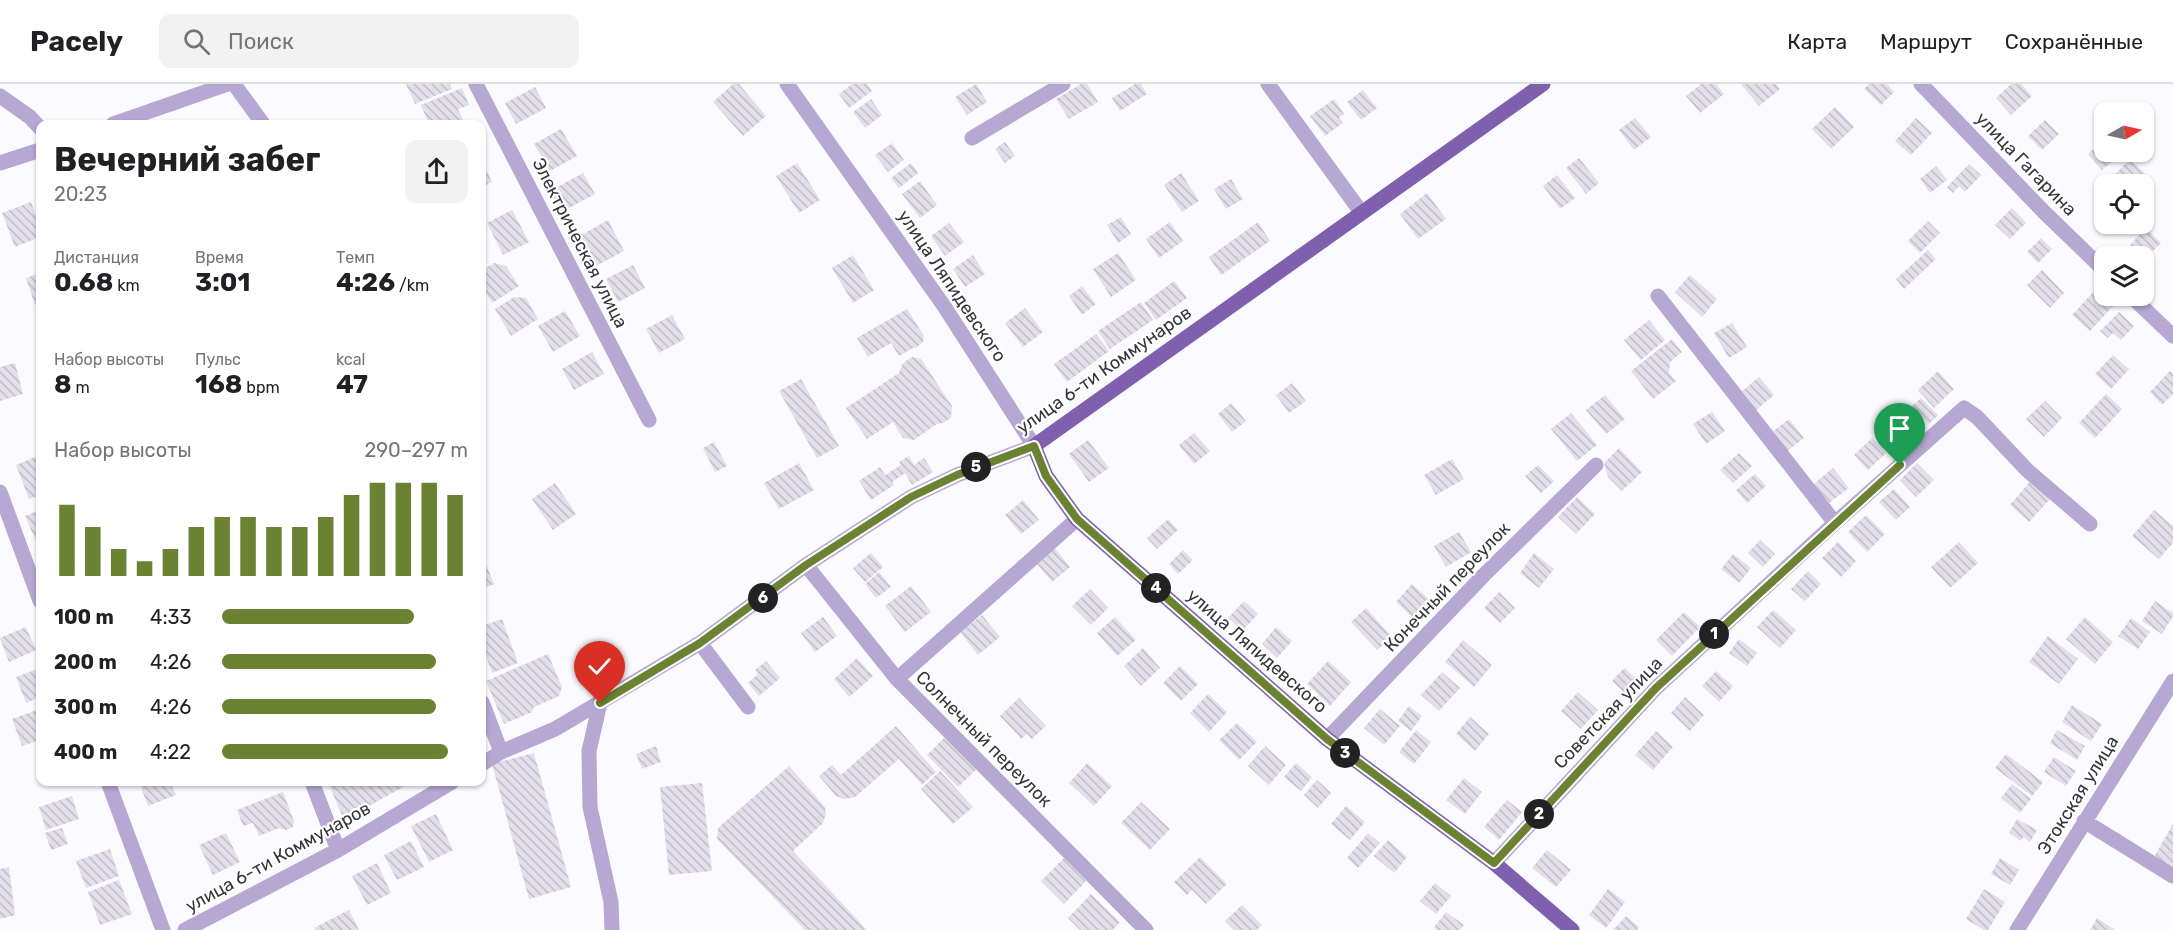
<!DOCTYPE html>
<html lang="ru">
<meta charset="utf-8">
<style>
:root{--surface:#fff;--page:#f2f2f2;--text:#202124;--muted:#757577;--line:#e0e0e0;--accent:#6b8233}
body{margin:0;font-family:Rubik,sans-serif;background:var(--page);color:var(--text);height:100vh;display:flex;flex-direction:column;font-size:22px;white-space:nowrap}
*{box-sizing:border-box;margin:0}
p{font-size:20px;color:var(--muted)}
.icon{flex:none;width:33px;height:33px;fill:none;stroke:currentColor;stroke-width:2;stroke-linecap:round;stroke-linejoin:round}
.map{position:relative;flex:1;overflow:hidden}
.sheet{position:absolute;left:36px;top:36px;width:450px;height:666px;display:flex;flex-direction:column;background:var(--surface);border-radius:12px;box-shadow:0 2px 4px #0004}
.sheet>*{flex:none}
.needle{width:39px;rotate:81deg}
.buttons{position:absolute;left:2094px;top:18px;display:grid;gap:12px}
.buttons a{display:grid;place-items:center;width:60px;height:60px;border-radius:12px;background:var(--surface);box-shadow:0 2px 4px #0004;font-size:30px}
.pin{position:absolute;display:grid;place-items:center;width:51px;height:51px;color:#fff;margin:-62px -26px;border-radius:50% 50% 50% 0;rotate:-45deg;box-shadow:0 0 6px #0007}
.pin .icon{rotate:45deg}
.km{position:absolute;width:30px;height:30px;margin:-15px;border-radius:50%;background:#222;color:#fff;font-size:16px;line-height:30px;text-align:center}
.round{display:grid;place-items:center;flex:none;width:63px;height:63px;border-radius:12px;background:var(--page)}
.summary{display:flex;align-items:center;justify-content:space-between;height:102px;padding:0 18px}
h1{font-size:33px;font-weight:700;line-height:45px}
.figures{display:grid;grid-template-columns:repeat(3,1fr);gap:9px;height:102px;padding:6px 18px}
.figures div{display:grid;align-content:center}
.figures b{font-size:26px;font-weight:700}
.figures small{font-size:16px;font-weight:400}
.figures p{font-size:16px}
.chart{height:168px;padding:12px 18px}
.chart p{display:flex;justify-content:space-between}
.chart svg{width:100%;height:108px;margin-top:6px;stroke:var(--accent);stroke-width:6}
ul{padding:0 18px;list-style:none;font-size:20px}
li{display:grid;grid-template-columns:96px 72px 1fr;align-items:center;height:45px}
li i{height:15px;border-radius:8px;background:var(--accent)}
header{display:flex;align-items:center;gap:36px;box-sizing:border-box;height:84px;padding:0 30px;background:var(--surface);border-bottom:2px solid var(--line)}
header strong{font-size:28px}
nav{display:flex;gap:33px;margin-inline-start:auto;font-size:21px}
.search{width:420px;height:54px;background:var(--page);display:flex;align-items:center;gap:15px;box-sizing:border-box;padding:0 21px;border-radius:12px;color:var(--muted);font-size:22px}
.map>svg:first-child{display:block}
</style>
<header>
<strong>Pacely</strong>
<div class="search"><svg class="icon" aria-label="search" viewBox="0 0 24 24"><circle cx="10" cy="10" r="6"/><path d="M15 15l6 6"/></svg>Поиск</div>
<nav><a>Карта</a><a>Маршрут</a><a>Сохранённые</a></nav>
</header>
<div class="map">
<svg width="2173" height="846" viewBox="0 0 2173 846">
<defs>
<pattern id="building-back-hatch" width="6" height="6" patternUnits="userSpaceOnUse" patternTransform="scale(1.5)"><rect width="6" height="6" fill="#e2deea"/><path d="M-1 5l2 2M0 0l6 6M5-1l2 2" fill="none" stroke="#c2bfc9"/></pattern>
</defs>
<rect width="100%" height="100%" fill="#fbfafe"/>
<path fill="url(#building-back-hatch)" d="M406,0h44l2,5 -37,15z
M733,0h6l27,32 -23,20 -30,-34z
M852,0h15l5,7 -23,17 -10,-14z
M976,0l11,18 -20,13 -12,-18z
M1081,0h6l11,18 -29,17 -13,-20z
M1135,0h6l6,10 -27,17 -8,-13z
M1701,0h15l8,10 -24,19 -14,-17z
M1741,0h35l4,5 -21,17z
M1869,0h18l7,8 -13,13 -17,-16z
M2011,0h10l11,12 -21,19 -15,-17z
M535,3l11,21 -30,16 -11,-21z
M462,4l7,17 -11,4 7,15h-36l-8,-19z
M1363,6l14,18 -16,12 -14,-18z
M871,15l11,16 -17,13 -12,-16z
M1334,15l10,15 -5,4 4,5 -18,13 -15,-20z
M1835,23l19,20 -23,22 -19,-20z
M1635,34l16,19 -17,13 -15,-20z
M1916,34l16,15 -21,22 -16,-14z
M2045,36l14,14 -17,16 -14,-14z
M561,45l16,27 -27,15 -16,-27z
M2104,56v12h20l-22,18 -14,-16z
M1005,58l10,14 -10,7 -10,-14z
M892,59l12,17 -16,12 -13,-17z
M1579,74l20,25 -13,11 -20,-26z
M2130,75l21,21 -7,7v-3h-22l-9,-8z
M482,77l10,21 -10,5z
M797,79l23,37 -21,13 -23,-37z
M911,79l7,10 -19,15 -8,-10z
M1969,80l12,11 -16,17 -6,-6 -6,7 -6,-6z
M1936,82l11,14 -17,13 -10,-14z
M583,89l12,21 -33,18 -12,-21z
M1181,89l18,28 -17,11 -18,-27z
M1557,91l18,23 -15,11 -17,-23z
M1231,95l12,20 -17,10 -12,-20z
M920,97l17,24 -17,13 -18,-24z
M1427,109l19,26 -28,20 -18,-25z
M31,118l9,26v9l-25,10 -13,-34z
M2012,124l14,15 -16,16 -15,-14z
M512,126l17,32 -26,13 -16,-32z
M1121,133l10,17 -13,9 -11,-18z
M608,136l16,31 -30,16 -16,-30z
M1928,137l12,12 -20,20 -12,-12z
M1170,138l13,19 -24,17 -13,-19z
M1258,138l12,19 -49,34 -12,-18z
M949,139l15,19 -19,14 -14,-20z
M2146,144l15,15 -16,16 -15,-14z
M2041,154l11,11 -14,14 -11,-11z
M1928,166l8,9 -32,30 -8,-10z
M1118,169l18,27 -25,17 -18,-28z
M853,171l21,35 -21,13 -21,-35z
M973,171l12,19 -20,13 -12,-18z
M494,179l12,3 13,20 -27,17 -10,-17v-16z
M633,181l12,23 -27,14 -12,-23z
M2042,186l22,23 -14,15 -23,-23z
M40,189v30l-5,2 -9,-27z
M1690,191l27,24 -15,18 -27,-25z
M1174,197l13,17 -31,22 -12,-17z
M1082,202l14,18 -14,11 -13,-19z
M2097,204l17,17 -24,26 -18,-16z
M514,213l12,1 12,21 -27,17 -16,-27z
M1141,218l12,18 -43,29 -12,-18z
M1025,224l18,24 -20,15 -18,-24z
M907,225l17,27 -1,6 -7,6h-3l-14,8 -8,-13 -23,14 -11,-19z
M565,227l15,25 -27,16 -15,-26z
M2119,228l15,14 -13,14 -8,-7 -5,5 -8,-7z
M672,231l13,24 -26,14 -13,-24z
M1649,236l16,20 -24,20 -17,-20z
M1732,239l15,24 -18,11 -15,-25z
M1096,250l13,17 -42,31 -13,-18z
M1672,255l10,13 -12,10 -1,11 7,8 -23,18 -22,-28z
M592,268l12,22 -30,16 -12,-21z
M2113,271l16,14 -18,20 -16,-15z
M912,273l9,2 31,47 -1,12 -8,5 -6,1 -23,16 -11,-2 -10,-16 -26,17 -21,-31 53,-35 4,-10z
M15,279l8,31 -23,7v-34z
M1938,287l16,18 -20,19 -16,-18z
M2170,287l3,3v20l-11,11 -12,-13z
M1759,293l15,18 -18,15 -15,-18z
M801,295l38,67 -22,12 -38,-67z
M1292,299l14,18 -17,12 -13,-18z
M2106,310l16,15 -27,29 -16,-15z
M1605,311l20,24 -19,15 -20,-24z
M1921,314l17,17 -9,9 -17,-18z
M2045,317l17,17 -18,19 -18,-18z
M1231,319l15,18 -14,11 -14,-18z
M1712,328l13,19 -19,13 -13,-20z
M1571,329l26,32 -20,16 -26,-32z
M1789,335l15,19 -17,13 -15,-19z
M1194,349l16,18 -16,13 -15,-19z
M1872,354l14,15 -18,17 -14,-15z
M1088,356l21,28 -20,14 -20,-28z
M714,358l13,24 -12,6 -12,-24z
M1619,364l23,24 -20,19 -14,-14 -4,-14z
M1739,369l13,13 -19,17 -13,-13z
M40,371v40l-11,4 -13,-34z
M909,372l5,9 10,-7 9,14 -21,13 -7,-12 -13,9 2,3 -23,15 -12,-19 21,-14 5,8 16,-10 -2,-3z
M1452,375l12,20 -28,16 -12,-20z
M799,379l15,27 -35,19 -15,-26z
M1917,379l17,17 -18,17 -16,-17z
M1538,381l16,16 -13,12 -16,-17z
M1833,384l16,20 -24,18 -15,-19z
M1755,390l11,12 -19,17 -11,-13z
M2032,395l20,18 -23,25 -19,-17z
M555,399l21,31 -23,16 -21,-31z
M1894,405l16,18 -14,13 -17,-18z
M1577,413l18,17 -19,20 -18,-17z
M1023,416l16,20 -18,14 -16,-19z
M40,426v35l-2,1 -13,-30z
M2154,426l19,16v17l-14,16 -27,-23z
M1866,431l19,19 -18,18 -19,-20z
M1168,435l10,11 -21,19 -10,-11z
M1459,448l12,20 -25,15 -12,-21z
M1760,456l15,14 -12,13 -15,-14z
M1838,458l18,19 -15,16 -19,-19z
M1959,458l19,21 -28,25 -19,-21z
M1054,463l16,20 -18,15 -16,-19z
M1183,466l10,10 -15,14 -9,-10z
M871,469l12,14 -18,15 -12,-14z
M1534,469l20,16 -15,19 -19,-15z
M482,470l12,30 -12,5z
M1733,470l18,14 -12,15 -18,-14z
M1808,487l13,13 -16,17 -14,-12z
M879,488l12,15 -15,11 -11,-14z
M1412,500l19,17 -17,18 -18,-17z
M911,502l20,26 -26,20 -20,-26z
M1090,505l18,19 -17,17 -19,-19z
M1499,508l16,16 -15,15 -16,-15z
M1244,517l14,13 -16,17 -14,-13z
M2155,517l18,12v3l-11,18 -20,-13z
M1366,524l26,29 -15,13 -26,-28z
M1773,526l23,20 -16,18 -23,-21z
M1684,528l16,15 -28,29 -16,-16z
M982,531l18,22 -22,18 -18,-23z
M823,533l14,19 -22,16 -14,-19z
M1115,533l21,23 -19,16 -20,-23z
M2085,533l28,25 -18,22 -29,-25z
M2131,534l19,14 -12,17 -20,-13z
M502,535l16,44 -26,10 -10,-29v-18z
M26,543l10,23 -27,12 -9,-24z
M1276,543l16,14 -15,17 -15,-14z
M2048,552l30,23 -19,25 -30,-22z
M1739,555l18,14 -10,13 -18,-13z
M1463,556l29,25 -18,22 -29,-25z
M1143,564l17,20 -19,18 -17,-20z
M548,570l14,33 -3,9 -25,11 -2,5 -28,12 -18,-43z
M857,574l16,18 -24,21 -15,-18z
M766,577l14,17 -21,18 -11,-13 10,-9 -3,-4z
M1328,577l23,21 -21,24 -23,-22z
M1180,582l18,18 -17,17 -18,-18z
M40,584v29l-14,6 -10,-26z
M1624,584l20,17 -13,14 -19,-18z
M1716,587l17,15 -14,16 -17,-16z
M1442,588l18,16 -21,23 -18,-16z
M1578,608l20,18 -17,19 -20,-18z
M1208,610l19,18 -18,20 -19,-19z
M1685,613l19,18 -14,16 -19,-18z
M1019,614l27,28 -14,13 -5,-5 -6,5 -21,-23z
M2072,621l30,19 -11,17 -29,-19z
M1409,622l13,10 -11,15 -13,-10z
M40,625v31l-18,6 -10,-27z
M1380,625l20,17 -16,19 -20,-17z
M1470,633l19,17 -14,17 -19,-17z
M1237,639l20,19 -18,18 -20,-20z
M896,642l40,46 -14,13 -23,-26 -44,38 -11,2 -8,-3 -17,-20 13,-11 9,10z
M1416,646l15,12 -17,22 -15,-12z
M2057,646l28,16 -8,14 -27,-17z
M1656,647l17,16 -20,23 -18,-15z
M948,650l32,32 -22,21 -31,-32z
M656,662l5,16 -19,7 -6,-15z
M1265,662l21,19 -17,20 -21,-19z
M534,669l37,134 -42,12 -37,-135z
M2006,670l37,28 -11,14 -37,-28z
M2054,673l22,14 -10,15 -22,-14z
M1087,679l25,23 -18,20 -25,-23z
M1296,679l16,14 -11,14 -17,-14z
M789,682l36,41 1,8 -4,9 -29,27 74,79h-62l-88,-91 1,-11z
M940,687l33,36 -20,17 -32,-35z
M1464,694l18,14 -17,22 -19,-14z
M1317,696l14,13 -13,15 -14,-13z
M139,698h31l6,13 -28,11z
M328,698h84l-68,38z
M702,699l10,88 -43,4 -9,-88z
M2012,700l19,15 -11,14 -19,-15z
M283,708l11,29 -1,6 -7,3 -7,-2 -20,8 -6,-13 -10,3 -6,-16z
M72,712l7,23 -33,11 -7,-23z
M1507,716l15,12 -23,28 -15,-13z
M1141,718l29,27 -20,21 -29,-27z
M1346,722l19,16 -15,18 -19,-16z
M436,730l17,36 -24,12 -18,-36z
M2017,735l20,11 -7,12 -7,-5 -2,4 -12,-8z
M2173,740v45l-19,-12z
M62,744l6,16 -17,6 -6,-17z
M226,749l14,29 -27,13 -14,-30z
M1368,749l12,10 -22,25 -11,-10z
M1388,756l19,17 -13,16 -20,-17z
M411,757l13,26 -27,13 -13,-25z
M110,765l9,27 -33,12 -10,-27z
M1547,766l24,20 -15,17 -24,-19z
M1200,773l27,27 -21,20 -14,-14 -5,5 -13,-13z
M1064,774l22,23 -22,23 -23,-23z
M2000,774l19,12 -9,15 -19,-11z
M377,779l14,30 -24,12 -15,-29z
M9,783l6,48 -15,4v-50z
M119,796l13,34 -32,11 -12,-33z
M1435,799l16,13 -15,18 -16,-13z
M1608,805l17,13 -19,26 -17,-13z
M1984,805l21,13 -17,28h-4l-18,-11z
M1091,810l29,28 -7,8h-33l-12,-12z
M1242,821l20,20 -5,5h-23l-9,-9z
M349,826l10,20h-43l-2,-2z
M1446,828l18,13 -4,5h-23l-3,-3z
M1626,832l13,11 -2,3h-24z
M2097,834l18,12h-25z"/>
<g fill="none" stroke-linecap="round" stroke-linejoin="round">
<path stroke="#b6a7d3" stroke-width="15" d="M234,0l29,40
M476,0l173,336
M1268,0l93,128
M1921,0l123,128 60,58
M0,12l30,21 10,11
M113,40l115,-40
M972,54l91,-54
M0,79l40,-13
M1658,212l177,227
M2131,212l42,40
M0,408l40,109
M806,481l91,114 249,251
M700,559l48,64
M897,595l180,-160
M482,618l19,50
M600,619l-11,48 1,56 21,95 1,28
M1327,655l157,-164 112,-110
M482,680l19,-12 54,-23 145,-86 106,-78 105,-68 46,-22 77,-29 -90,-140 -157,-222
M108,698l55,148
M312,698l26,68
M2084,737l89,55
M1494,779l162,-175 179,-165 129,-115 13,9 50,53 63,54
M185,846l153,-80 114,-68
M2017,846l156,-249"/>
<path stroke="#7e60ae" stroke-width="15" d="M1543,0l-509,362 12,30 31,43 250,220 167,124 78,67"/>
</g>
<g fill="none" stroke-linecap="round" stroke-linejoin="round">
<defs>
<path id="route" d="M600,619l100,-60 106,-78 105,-68 46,-22 77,-29 12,30 31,43 250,220 167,124 162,-175 244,-223"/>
</defs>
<use href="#route" stroke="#fff" stroke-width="12"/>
<use href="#route" stroke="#6b8233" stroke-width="8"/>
</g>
<g text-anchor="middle" stroke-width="4.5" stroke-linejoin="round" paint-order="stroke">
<g font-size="18" fill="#363539" stroke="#fff">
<text transform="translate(2026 80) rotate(46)" y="6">улица Гагарина</text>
<text transform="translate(580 159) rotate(63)" y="6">Электрическая улица</text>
<text transform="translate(952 202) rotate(56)" y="6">улица Ляпидевского</text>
<text transform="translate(1104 286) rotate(-35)" y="6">улица 6-ти Коммунаров</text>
<text transform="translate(1447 503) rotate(-46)" y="6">Конечный переулок</text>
<text transform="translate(1257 567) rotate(41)" y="6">улица Ляпидевского</text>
<text transform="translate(1608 629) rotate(-46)" y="6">Советская улица</text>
<text transform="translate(984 655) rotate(45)" y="6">Солнечный переулок</text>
<text transform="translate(2078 711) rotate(-58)" y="6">Этокская улица</text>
<text transform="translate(278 773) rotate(-29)" y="6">улица 6-ти Коммунаров</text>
</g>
</g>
</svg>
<div class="buttons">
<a><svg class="needle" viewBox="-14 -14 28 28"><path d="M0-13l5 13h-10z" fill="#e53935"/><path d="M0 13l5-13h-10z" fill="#757577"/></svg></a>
<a><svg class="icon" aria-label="locate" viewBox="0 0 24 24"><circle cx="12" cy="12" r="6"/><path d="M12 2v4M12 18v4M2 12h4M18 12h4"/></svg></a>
<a><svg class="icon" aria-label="layers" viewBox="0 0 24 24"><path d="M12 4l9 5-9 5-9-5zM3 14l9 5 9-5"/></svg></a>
</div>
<div class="pin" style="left:1900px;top:381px;background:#1e9e55"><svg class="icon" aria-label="arrive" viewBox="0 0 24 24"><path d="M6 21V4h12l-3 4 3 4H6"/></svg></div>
<div class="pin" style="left:600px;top:619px;background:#d93025"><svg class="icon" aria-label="check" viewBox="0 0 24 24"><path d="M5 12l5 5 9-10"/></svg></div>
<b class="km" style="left:1714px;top:550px">1</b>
<b class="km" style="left:1539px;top:730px">2</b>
<b class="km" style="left:1345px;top:669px">3</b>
<b class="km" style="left:1156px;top:504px">4</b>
<b class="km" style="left:976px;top:383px">5</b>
<b class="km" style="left:763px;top:514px">6</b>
<section class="sheet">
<div class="summary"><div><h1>Вечерний забег</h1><p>20:23</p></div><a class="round"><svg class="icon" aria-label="share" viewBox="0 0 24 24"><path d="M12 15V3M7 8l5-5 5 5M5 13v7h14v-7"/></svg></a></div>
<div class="figures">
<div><p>Дистанция</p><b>0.68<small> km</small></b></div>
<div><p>Время</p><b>3:01</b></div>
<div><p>Темп</p><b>4:26<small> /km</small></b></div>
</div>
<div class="figures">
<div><p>Набор высоты</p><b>8<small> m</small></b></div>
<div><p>Пульс</p><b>168<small> bpm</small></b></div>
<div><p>kcal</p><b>47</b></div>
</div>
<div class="chart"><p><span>Набор высоты</span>290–297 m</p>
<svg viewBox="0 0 160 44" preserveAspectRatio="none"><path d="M5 44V15M15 44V24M25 44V33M35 44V38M45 44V33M55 44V24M65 44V20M75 44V20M85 44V24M95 44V24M105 44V20M115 44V11M125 44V6M135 44V6M145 44V6M155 44V11"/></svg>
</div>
<ul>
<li><b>100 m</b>4:33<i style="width:78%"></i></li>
<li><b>200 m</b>4:26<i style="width:87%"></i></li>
<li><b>300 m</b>4:26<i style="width:87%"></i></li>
<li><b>400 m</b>4:22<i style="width:92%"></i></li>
</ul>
</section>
</div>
